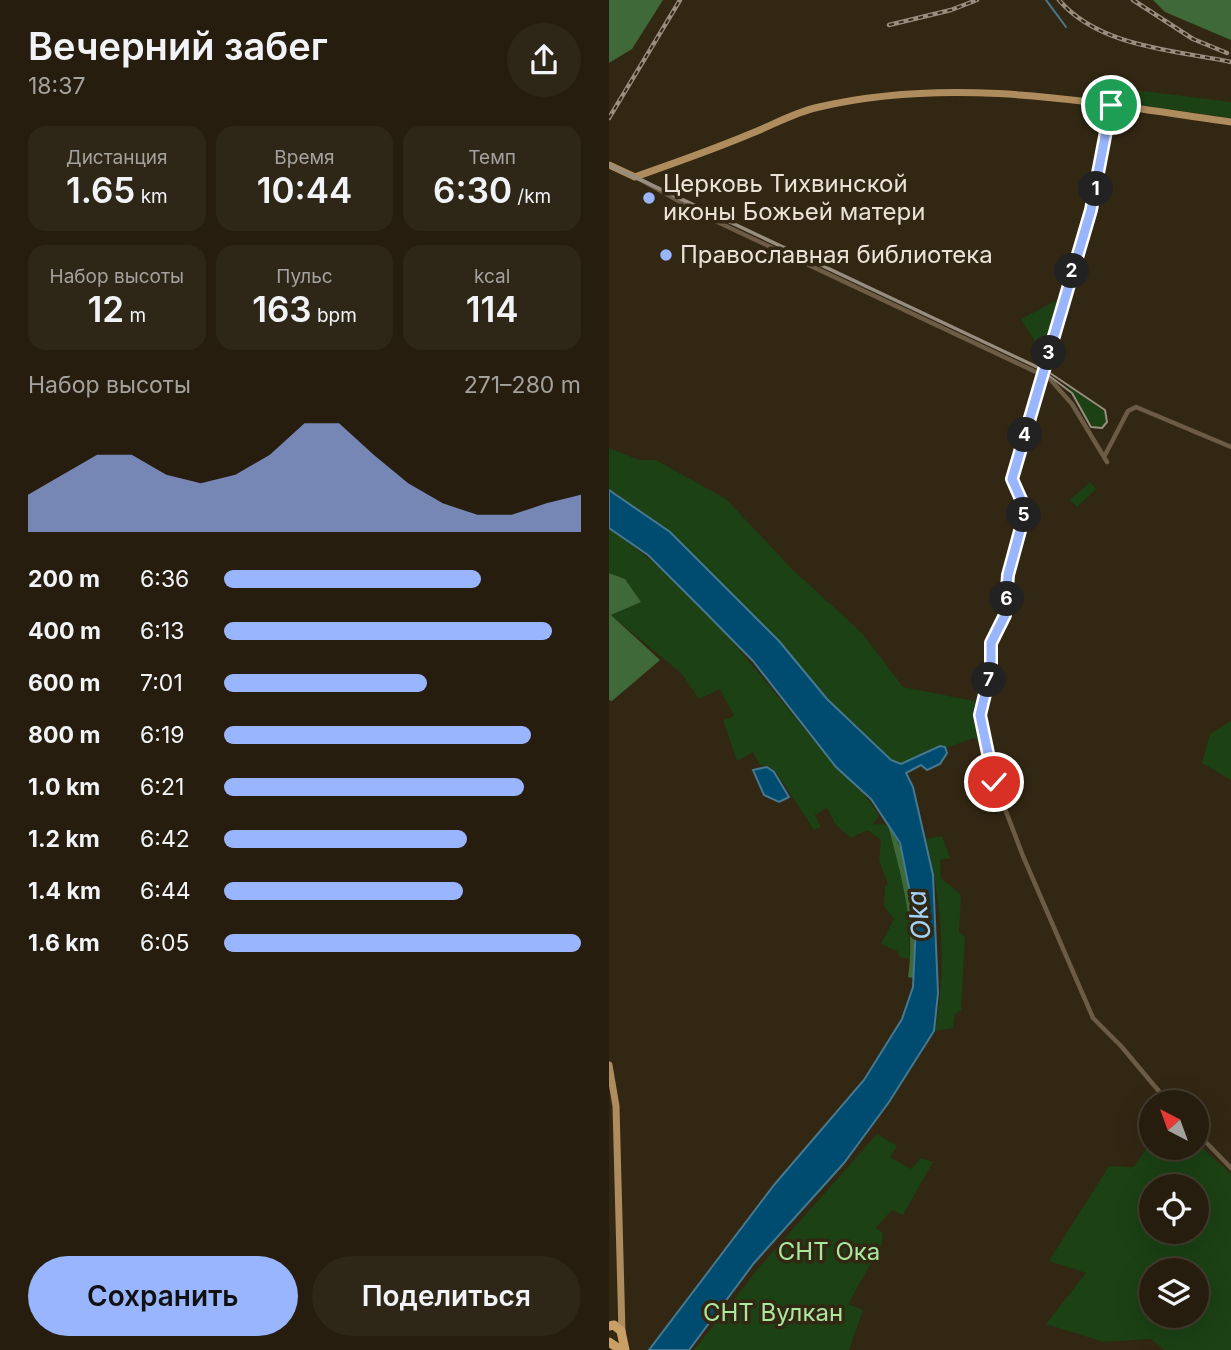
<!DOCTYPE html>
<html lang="ru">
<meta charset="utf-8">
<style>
:root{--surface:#261d0e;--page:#2e2617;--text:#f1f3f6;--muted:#a4a29e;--line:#423b2e;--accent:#99b5fd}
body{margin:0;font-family:Inter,sans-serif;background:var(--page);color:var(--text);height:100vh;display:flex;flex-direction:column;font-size:26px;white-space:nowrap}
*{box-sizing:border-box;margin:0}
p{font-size:23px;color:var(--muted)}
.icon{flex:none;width:38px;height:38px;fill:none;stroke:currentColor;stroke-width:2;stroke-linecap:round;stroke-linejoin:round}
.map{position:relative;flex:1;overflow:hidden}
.drawer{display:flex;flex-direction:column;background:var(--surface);width:609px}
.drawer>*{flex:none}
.needle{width:46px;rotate:319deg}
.controls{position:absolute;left:530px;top:1090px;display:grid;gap:14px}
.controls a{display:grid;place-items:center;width:70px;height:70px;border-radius:50%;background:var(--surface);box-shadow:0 7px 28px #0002,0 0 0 2px var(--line);font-size:35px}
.pin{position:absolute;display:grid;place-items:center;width:60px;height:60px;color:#fff;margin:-30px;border:4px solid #fff;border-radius:50%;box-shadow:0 2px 7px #0007}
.km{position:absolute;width:35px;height:35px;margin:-18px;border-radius:50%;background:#222;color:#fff;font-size:19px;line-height:35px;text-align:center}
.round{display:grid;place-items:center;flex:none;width:74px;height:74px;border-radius:37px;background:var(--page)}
.headline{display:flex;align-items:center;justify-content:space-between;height:119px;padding:0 28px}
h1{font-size:38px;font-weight:600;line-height:52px}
.figures{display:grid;grid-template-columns:repeat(3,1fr);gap:10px;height:119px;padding:7px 28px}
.figures div{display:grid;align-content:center;border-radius:18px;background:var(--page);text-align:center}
.figures b{font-size:35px;font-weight:600}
.figures small{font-size:19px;font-weight:400}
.figures p{font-size:19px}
.chart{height:196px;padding:14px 28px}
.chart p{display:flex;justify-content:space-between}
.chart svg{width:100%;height:126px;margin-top:7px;fill:var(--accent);opacity:.7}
.cta{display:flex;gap:14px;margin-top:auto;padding:14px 28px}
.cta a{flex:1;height:80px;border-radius:42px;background:var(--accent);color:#111;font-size:28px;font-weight:600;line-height:80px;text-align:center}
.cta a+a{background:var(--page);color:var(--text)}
ul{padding:0 28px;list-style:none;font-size:23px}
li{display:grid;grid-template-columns:112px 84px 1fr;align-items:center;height:52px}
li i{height:18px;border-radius:9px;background:var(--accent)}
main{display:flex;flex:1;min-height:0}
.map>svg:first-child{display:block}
</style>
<main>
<section class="drawer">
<div class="headline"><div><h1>Вечерний забег</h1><p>18:37</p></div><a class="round"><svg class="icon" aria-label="share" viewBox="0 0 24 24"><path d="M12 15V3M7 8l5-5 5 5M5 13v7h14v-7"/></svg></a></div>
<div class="figures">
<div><p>Дистанция</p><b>1.65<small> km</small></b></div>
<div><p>Время</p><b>10:44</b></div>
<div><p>Темп</p><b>6:30<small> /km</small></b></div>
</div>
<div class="figures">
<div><p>Набор высоты</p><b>12<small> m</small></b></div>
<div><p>Пульс</p><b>163<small> bpm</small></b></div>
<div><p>kcal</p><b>114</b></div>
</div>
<div class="chart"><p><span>Набор высоты</span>271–280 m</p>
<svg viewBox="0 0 160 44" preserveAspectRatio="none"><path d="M0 44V31L10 24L20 17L30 17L40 24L50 27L60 24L70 17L80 6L90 6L100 17L110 27L120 34L130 38L140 38L150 34L160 31V44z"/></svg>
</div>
<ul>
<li><b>200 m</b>6:36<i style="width:72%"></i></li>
<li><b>400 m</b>6:13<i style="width:92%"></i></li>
<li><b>600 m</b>7:01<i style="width:57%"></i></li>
<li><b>800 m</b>6:19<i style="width:86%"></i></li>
<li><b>1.0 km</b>6:21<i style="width:84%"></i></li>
<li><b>1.2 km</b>6:42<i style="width:68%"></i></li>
<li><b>1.4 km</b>6:44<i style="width:67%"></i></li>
<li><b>1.6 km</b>6:05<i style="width:100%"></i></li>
</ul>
<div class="cta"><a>Сохранить</a><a>Поделиться</a></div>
</section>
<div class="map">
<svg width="622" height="1350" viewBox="0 0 622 1350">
<rect width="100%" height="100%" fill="#322713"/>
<path fill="#1b4114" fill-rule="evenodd" d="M510,88l112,14v16l-114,-16z
M452,298l-17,58 -23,-37z
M457,385l40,27 1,8 -3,6 -8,2c-8,-3 -21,-33 -30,-43z
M0,448l30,12h17l70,39 68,72 68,62 41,54 76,15 -1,40 -4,-4 -28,10 -6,-3 -39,19 -10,-4 -64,-61 -48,-59 -109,-108 -61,-43z
M481,482l6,7 -19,18 -7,-7z
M0,529c87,58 145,140 211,219 19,24 45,42 59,68l-6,8 15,1 19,72 3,62 -10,-2 -3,-6 -16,-7 13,-25 -10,-13 1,-20 3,-2 -9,-24 2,-20 -13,-10 -17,8 -15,-13 -9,-17 -12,7 6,12 -7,3 -38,-58 -8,-6 -8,-1 -7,-13 -16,9 -14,-41 11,-4 -14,-27 -21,10 -17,-25 -71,-59 30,-13 -16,-23 -16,-6z
M622,721v59l-29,-17 8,-29z
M333,836l8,22 -10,2 1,18 20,17 -2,37 6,5 -4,73 -6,4 -2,14 -18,3c12,-63 7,-129 -9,-192z
M268,1134l20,12 -7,11 21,12 10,-11 12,4 -30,53 -11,-5 -16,18 7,5 -4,29 -6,-2 -25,44 15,6 -14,40h-155l67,-85z
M542,1142v6h46v-5l34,31v176h-67l-13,-11 -47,3 -58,-18 40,-51 -37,-12 60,-95 25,1zM542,1186h46v46h-46zM542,1270h46v46h-46z"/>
<path fill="#3f6938" d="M0,0h54l-31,49 -23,14z
M544,0h78v40l-66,-28z
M0,573l16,6 16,23 -30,13 49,45 -48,41 -3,-1z
M279,825c30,44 27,102 25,153l-5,-1c8,-53 -7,-101 -20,-152z"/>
<path fill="#004b70" stroke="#46798f" stroke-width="2" d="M0,490l61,42 109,109 48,58 64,61 10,4 39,-18 5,1 2,6 -7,11 -13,6 -6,-5 -15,8 7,14 20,88 5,118 -4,38 -45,71 -45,61 -90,100 -65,87h-40l125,-165 90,-105 38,-61 11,-32 3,-64 -16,-80 -29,-44 -35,-32 -83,-106 -49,-50 -56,-56 -39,-27z
M158,767l7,5 15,25 -10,5 -15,-7 -11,-25z"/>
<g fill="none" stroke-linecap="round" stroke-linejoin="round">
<path stroke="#46798f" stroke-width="2" d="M437,0l20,27"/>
<path stroke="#6c5b45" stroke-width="4.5" d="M502,105l-20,105 -78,264 -1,9 12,23v10l-16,59 -3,40 -14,28v26l-11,46 3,23 6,29 34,89 70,162 28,28 47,56
M27,177l73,41 340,160 23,26 35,58
M495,457l24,-46 8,-4 95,40
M588,1133l34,35"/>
<path stroke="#af8c5d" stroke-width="7" d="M0,165l26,12c39,-14 77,-27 115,-43 23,-9 45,-22 69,-27 138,-32 275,-4 412,15
M0,1065l7,41 6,227"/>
<path stroke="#c99f66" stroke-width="9" d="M0,1326l5,-1 7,6 4,19
M0,1342l12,8"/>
<path stroke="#988e7f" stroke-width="2" d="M0,164l438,207 58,39 2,12 -5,6 -11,-1 -19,-34 -32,-24 -431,-203"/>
<defs>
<path id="rail" d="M450,0c40,47 115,50 172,62
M524,0l60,39 34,14
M280,25l62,-15 26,-10
M0,118l71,-118"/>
</defs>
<use href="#rail" stroke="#988e7f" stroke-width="4.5"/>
<use href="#rail" stroke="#322713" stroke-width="2" stroke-dasharray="5" stroke-linecap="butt"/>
</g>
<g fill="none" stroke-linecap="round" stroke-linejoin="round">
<defs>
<path id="route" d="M385,782l-14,-67 11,-46v-26l14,-28 3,-40 16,-59v-10l-12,-27 79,-269 20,-105"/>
</defs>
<use href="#route" stroke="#fff" stroke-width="14"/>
<use href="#route" stroke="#99b5fd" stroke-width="9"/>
</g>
<g fill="#99b5fd" stroke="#322713" stroke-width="2.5">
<circle cx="40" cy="198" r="7"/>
<circle cx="57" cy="255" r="7"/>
</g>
<g text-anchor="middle" stroke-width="7" stroke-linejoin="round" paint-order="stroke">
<g font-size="24" fill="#ebe3d7" stroke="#322713" text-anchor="start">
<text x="54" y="192">Церковь Тихвинской<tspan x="54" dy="28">иконы Божьей матери</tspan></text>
<text x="71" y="263">Православная библиотека</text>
</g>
<g font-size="24" fill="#a9e89e" stroke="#322713">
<text x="220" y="1260">СНТ Ока</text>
<text x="164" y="1321">СНТ Вулкан</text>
</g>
<g font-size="26" font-style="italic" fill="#a2d4f7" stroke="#322713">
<text transform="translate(310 915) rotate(-97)" y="9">Oka</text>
</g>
</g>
</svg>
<div class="controls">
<a><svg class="needle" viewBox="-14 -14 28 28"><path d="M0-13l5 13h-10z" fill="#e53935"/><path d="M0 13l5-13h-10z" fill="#a4a29e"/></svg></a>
<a><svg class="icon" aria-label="locate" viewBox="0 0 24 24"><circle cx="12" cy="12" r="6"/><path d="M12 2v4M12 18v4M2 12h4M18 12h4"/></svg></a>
<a><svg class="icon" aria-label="layers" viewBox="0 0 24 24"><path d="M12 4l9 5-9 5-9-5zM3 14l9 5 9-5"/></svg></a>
</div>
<div class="pin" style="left:502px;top:105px;background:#1e9e55"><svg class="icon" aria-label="arrive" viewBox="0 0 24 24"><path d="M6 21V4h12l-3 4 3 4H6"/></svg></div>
<div class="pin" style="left:385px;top:782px;background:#d93025"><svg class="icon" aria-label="check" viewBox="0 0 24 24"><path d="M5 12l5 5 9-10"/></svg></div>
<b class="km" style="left:487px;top:189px">1</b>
<b class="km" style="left:463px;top:271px">2</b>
<b class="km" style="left:440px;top:353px">3</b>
<b class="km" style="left:416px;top:435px">4</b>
<b class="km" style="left:415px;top:515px">5</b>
<b class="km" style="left:398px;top:599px">6</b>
<b class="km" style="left:380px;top:680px">7</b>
</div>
</main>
